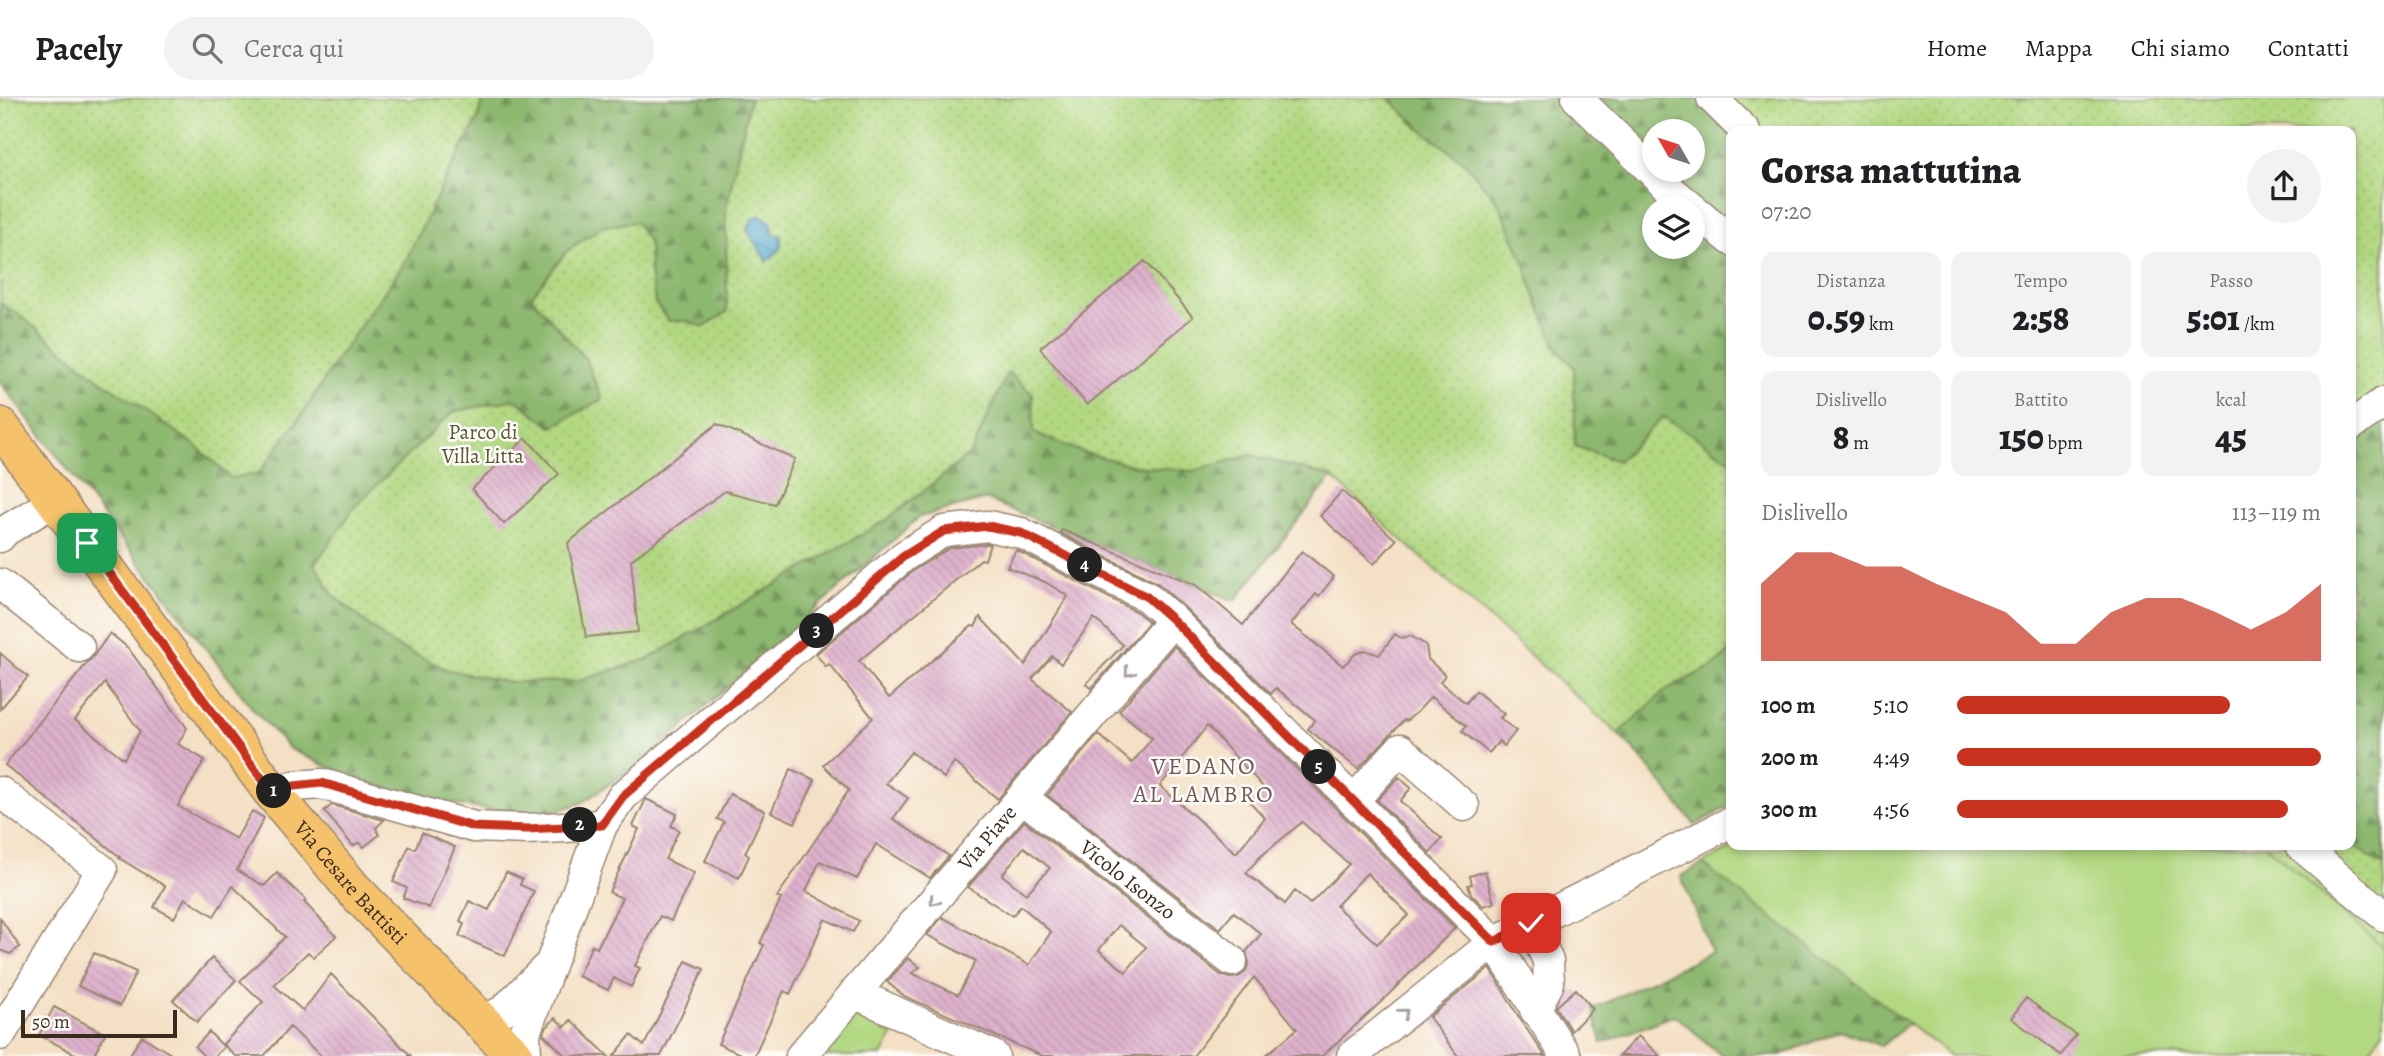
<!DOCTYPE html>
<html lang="it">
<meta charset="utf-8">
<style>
:root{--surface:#fff;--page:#f2f2f2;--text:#202124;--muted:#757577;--line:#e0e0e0;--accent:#c8321e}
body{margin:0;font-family:Alegreya,serif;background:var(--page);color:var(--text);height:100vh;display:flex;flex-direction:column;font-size:26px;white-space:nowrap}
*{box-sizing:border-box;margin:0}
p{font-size:23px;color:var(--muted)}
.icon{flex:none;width:38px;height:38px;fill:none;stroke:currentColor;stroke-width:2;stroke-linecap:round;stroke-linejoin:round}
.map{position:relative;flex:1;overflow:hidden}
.details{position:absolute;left:1726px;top:28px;width:630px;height:724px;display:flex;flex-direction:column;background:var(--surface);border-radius:14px;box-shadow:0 4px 10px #0003}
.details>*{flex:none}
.needle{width:46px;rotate:309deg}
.buttons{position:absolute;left:1642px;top:21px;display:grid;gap:14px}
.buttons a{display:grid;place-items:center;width:63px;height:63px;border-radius:50%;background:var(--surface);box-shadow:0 4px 10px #0003;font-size:35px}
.scale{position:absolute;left:21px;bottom:18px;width:156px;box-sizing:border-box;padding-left:7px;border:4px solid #3b2a1e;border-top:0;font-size:19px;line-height:24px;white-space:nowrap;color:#3b2a1e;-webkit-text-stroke:5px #fdfcf7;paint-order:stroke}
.pin{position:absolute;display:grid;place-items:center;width:60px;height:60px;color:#fff;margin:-30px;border-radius:14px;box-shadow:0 4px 10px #0006}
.km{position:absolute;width:35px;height:35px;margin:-18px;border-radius:50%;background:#222;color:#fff;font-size:19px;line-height:35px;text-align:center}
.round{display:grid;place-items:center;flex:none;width:74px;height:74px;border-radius:37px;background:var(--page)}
.overview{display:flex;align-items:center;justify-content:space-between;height:119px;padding:0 35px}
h1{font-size:38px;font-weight:800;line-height:52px}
.stats{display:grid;grid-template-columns:repeat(3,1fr);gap:10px;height:119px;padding:7px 35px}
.stats div{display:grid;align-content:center;border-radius:14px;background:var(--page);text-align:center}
.stats b{font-size:35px;font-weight:800}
.stats small{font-size:19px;font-weight:400}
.stats p{font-size:19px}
.chart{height:196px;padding:14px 35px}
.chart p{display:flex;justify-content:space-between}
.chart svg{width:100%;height:126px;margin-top:7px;fill:var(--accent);opacity:.7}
ul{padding:0 35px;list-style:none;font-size:23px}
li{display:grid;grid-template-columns:112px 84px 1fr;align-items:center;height:52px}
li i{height:18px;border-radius:9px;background:var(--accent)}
header{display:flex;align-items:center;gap:42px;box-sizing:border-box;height:98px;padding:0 35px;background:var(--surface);border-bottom:2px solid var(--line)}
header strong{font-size:33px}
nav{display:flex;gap:38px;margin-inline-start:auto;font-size:24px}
.search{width:490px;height:63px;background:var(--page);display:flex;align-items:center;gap:18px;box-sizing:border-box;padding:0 24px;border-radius:38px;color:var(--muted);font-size:26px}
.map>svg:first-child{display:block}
</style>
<header>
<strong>Pacely</strong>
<div class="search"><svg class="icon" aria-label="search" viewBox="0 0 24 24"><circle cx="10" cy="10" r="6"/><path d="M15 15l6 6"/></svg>Cerca qui</div>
<nav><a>Home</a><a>Mappa</a><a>Chi siamo</a><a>Contatti</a></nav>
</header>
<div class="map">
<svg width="2384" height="958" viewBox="0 0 2384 958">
<defs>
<pattern id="grass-dots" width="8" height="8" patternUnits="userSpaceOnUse" patternTransform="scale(1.75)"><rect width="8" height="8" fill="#b2d882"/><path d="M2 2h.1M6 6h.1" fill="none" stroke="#9aba70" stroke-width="1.8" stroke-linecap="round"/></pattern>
<pattern id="forest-firs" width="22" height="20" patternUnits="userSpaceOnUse" patternTransform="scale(1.75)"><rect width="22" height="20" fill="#8db870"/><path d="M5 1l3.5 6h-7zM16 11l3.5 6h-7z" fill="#74965b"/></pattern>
<pattern id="water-waves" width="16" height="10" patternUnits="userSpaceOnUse" patternTransform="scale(1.75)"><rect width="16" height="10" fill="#4da4ca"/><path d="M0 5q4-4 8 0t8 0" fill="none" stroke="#4186a3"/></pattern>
<pattern id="building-back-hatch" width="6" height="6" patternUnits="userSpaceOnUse" patternTransform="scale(1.75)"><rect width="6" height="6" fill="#deb1cc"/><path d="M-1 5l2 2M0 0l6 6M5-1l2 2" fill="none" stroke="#bf98af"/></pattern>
</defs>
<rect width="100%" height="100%" fill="#fdfcf7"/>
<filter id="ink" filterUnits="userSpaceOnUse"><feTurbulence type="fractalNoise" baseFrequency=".0143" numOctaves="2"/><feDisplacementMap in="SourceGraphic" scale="14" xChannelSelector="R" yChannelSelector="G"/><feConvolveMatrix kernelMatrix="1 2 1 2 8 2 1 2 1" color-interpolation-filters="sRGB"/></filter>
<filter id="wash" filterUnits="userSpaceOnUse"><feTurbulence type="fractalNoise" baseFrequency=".00686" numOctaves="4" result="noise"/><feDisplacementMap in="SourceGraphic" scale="28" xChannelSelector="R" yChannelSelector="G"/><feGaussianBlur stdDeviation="1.57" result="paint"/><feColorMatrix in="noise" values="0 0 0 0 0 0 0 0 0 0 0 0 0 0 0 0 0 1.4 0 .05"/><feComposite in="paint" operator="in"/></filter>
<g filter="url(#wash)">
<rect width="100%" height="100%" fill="#f4e0c5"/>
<path fill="url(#grass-dots)" stroke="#768150" stroke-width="2" fill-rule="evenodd" d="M0,0h2384v850l-119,-103h85v-714h-619v674l-36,20 -56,-70 -21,-21 -286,-257 -97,124 -249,-102 -67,18 -274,243 -64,43 -22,7 -30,3 -46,-4 -144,-37 -49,-23 -37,-40 -253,-327zM1654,33h38v39h-38zM1654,110h38v39h-38z"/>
<path fill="url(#forest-firs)" stroke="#647147" stroke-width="2" fill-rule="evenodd" d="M483,0h267l-24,111 1,103 -23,15 -18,-6h-18l-13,-19 -5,-30 -1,-29 -13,-21 -33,4 -36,25 -36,46 54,61 17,41 -50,28 -37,-28 -62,13 -96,92 -42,60 18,31 57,48 58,27 60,12 71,-1 69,-22 240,-140 83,-66 37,-81 25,23 1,38 48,19 53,14 58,5 58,-16 81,22 -97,124 -249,-102 -67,18 -274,243 -64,43 -22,7 -30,3 -46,-4 -74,-12 -70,-25 -49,-23 -37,-40 -253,-327v-79l21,13 75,61 98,67 37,34 28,-5 45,-61 31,-50 70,-100 43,-88 30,-55z
M1389,0h334l8,33v330l-40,-27 -28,-17 -45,44 -43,-15 -1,-79 -17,-18 -23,-56 -11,-34 -24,-55 -35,-42 -46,-35zM1654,33h38v39h-38zM1654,110h38v39h-38z
M2384,323v445l-34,-22v-399z
M1731,552v155l-36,20 -56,-70 -21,-21 49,-45 48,-24z
M1737,747l188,165 -44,36 -40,-16 -63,26h-56l-47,-41 -73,28 -9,-34 118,-57 -30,-76z"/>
<path fill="#b2d882" stroke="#768150" stroke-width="2" d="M1737,747h528l119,103v84l-20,24h-414l-247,-192z
M852,915l41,22 -11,21h-66z"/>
<path fill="url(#water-waves)" stroke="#446774" stroke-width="2" d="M760,117l11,7 3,12 7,2v13l-14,12 -20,-30 5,-11z"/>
<g id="blocks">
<path fill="url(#building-back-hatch)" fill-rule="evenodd" d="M1145,163l48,56 -106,88 -47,-57z
M717,326l78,35 -20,45 -50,-13 -94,69 7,72 -52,5 -18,-94z
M526,340l33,36 -55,50 -32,-35z
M1342,393l54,49 -22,24 -54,-48z
M1062,432l134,55 47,40 59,-74 32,26 -15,19 -3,-2 -25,30 52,42 12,-12 10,-4 14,5 16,-21 6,4 9,-2 16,9 2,14 17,16 -5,7 26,21 10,-12 28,23 -4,4 16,13 -12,15 -5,-5 -10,12 -27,-22 4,-5 -35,-29 -15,16 -10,8 -2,-1 -46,49 -50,-40 7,-9 -39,-32 -5,6 -86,-86 -26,-24 -99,-51z
M987,446h3l-5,16 -4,-1 -122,102 30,37 83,-72 3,1 5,-10 45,48 43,-69 -23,-14 -38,-15 9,-17 121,62 12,10 -57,66 -6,-4 37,-39 -29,-27 -33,46 -9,-8 -20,23 40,33 -74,87 -44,-37 -10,16 -33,-26 -25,31 22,15 -15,21 56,37 -19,22 -54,-34 -19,35 -37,-18 -14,30 53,30 -6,11 -28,-13 -35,75 -6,-3 -30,65h-9l-27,-12 46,-99 -4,-2 21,-44 -4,-2 72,-107 -26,-25 50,-47 -44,-54 -3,3 -10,-13 98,-84 36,-22z
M110,535l18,15 59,80 -9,16 27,16 -27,46 58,33 16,-28 12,7 -27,52 27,16 13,-13 29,27 -2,2 32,34 -22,21 -6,-5 -34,33 29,26 28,-37 80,82h-90l-31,-29 -26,29h-29l-12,-12 40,-42 -23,-21 45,-44 -52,-51 -19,30 -29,-18 -11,20 -20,-11 11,-21 -46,-28 1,-1 -115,-92 82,-102 5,-5zM105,585l35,48 -16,28 -49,-39z
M1174,548l281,282 -74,74 -59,54h-57l32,-27 -43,-52 -61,79h-151l-138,-60 -17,-14 21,-24 12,9 -8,6 46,22 18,-34 -49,-26 15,-18 87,48 22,-33 -30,-26 -9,10 -44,-29 56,-66 197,154 9,3 8,-1 7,-5 4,-9 -3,-11 15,-18 -27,-22 -14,17 -173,-134 51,-61 34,29 20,-25 -33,-27zM1207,628l58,63 -14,14 14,15 -29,35 -76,-67zM1302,724l47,42 -39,40 -15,-13 -10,13 -39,-31 13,-15zM1024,749l26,21 -24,26 -24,-19zM1367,775l42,42 -32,29 -41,-38zM1119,827l27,22 -20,25 -27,-22z
M0,555l28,24 -28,32z
M791,671l24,11 -20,43 -24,-11z
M1399,679l12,11 -11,13 42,38 -12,14 -53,-53z
M730,696l35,17 -20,42 4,3 -10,22 -34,-17 19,-39 -7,-3z
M646,701l31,15 -6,12 8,4 -14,29 29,14 -23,48 -11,-5 -25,50 5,2 -9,19 -17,-9 -6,12 -30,-14 14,-31 5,3 25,-50 -13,-6 30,-63 -6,-3z
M332,707l52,15 -8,8 3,7 -15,12 -5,-5 -6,4 -29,-35z
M422,735l33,14 -26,61 -26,-10 4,-10 -14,-6 16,-36 6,3z
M1485,773l9,32 -11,3 -12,-12 -3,-9 4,-1 -2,-8z
M506,774l16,7 -2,6 14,6 -29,65 -46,-20 5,-12 -4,-3 9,-20 20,9z
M0,820l20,29 -10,7 -10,-4z
M94,855l42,19 -16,34 -42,-20z
M212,860l24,22 -39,42 -24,-22z
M686,863l18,8 -43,87h-47l17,-21 13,11z
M1490,870l30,51 25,37h-87l-29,-39z
M1576,891l17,20 -22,22 -15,-24z
M2026,900l50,37 -15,20 -50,-37z
M54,909l51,27 -12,22h-14l-40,-21z
M555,920l10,9 6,-7 37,36h-42l-23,-22 3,-6z
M209,934l15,15 -9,9h-11l-9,-9z
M142,938l32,20h-45z
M1638,938l22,20h-41z"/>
</g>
</g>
<g filter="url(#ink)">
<use href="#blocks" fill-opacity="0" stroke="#988572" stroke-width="2"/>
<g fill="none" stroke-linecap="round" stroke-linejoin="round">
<defs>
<g id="minor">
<path d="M1577,0l95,93 59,49"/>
<path d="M1712,0l33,33"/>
<path d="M2350,328l34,-24"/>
<path d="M0,439l5,-6 50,-30"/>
<path d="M0,486l79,63"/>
<path d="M0,694l102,78 -102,165"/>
<path d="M272,694l22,-6 28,-2 152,43 53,2 75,-4"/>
<path id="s1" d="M1023,700l209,163"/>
<path d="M1353,703l47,-52 64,57"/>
<path d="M2300,747l84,71"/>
<path d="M1531,825l17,38 1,22 -14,27"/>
<path d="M854,895l140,63"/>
<path d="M481,924l22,-11 43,-43"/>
<path d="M526,958l-1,-23 77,-208 21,-29 281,-240 40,-25 44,-5 33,7 126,64 26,23 321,322 72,114"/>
<path id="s2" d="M801,958l372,-436"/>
<path d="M1352,958l142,-114 237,-120"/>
</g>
<g id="major">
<path id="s3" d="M0,328l272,366 82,98 161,166"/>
</g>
</defs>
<use href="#minor" stroke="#988572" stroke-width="33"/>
<use href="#major" stroke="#988572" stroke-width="40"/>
<use href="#minor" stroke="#fff" stroke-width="30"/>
<use href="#major" stroke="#f5c16b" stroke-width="37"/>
</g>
<defs><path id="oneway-chevron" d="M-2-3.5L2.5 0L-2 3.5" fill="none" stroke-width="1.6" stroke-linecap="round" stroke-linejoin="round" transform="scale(1.75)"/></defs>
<g stroke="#a79f9a">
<use href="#oneway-chevron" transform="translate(1129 574) rotate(130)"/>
<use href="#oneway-chevron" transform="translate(934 803) rotate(131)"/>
<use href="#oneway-chevron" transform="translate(1404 915) rotate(-39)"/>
</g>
</g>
<g fill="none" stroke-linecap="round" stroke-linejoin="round" filter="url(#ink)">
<defs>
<path id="route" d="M87,445l185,249 22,-6 28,-3 152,44 53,2 75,-4 21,-29 281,-240 40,-25 44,-5 33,7 126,64 26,23 321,322 37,-19"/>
</defs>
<use href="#route" stroke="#fff" stroke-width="14"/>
<use href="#route" stroke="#c8321e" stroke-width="9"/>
</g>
<g text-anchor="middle" stroke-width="5" stroke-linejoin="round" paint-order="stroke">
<g font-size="21" fill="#595637" stroke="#fdfcf7">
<text x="483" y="341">Parco di<tspan x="483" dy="24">Villa Litta</tspan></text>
</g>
<g font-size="21" fill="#3b2a1e" stroke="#fdfcf7">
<text dy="7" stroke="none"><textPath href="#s2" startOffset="287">Via Piave</textPath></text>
<text dy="7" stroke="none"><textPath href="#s1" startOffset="133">Vicolo Isonzo</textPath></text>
<text dy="7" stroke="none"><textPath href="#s3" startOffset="576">Via Cesare Battisti</textPath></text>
</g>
<g font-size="24" letter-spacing="2" fill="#74595b" stroke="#fdfcf7">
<text x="1204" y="676">VEDANO<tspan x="1204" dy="28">AL LAMBRO</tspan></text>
</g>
</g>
</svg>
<div class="buttons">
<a><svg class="needle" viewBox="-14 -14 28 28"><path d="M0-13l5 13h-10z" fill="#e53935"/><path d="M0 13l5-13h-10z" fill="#757577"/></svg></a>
<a><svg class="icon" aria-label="layers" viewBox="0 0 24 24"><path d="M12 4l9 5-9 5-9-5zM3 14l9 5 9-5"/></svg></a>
</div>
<div class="scale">50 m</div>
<div class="pin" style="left:87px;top:445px;background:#1e9e55"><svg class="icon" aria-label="arrive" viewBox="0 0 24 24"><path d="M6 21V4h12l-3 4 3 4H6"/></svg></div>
<div class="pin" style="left:1531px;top:825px;background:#d93025"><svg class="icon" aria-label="check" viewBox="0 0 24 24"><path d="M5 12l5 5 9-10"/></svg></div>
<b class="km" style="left:274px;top:693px">1</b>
<b class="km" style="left:580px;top:727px">2</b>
<b class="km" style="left:817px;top:533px">3</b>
<b class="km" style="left:1085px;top:467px">4</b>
<b class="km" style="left:1319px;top:669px">5</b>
<section class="details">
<div class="overview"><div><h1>Corsa mattutina</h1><p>07:20</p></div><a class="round"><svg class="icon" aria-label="share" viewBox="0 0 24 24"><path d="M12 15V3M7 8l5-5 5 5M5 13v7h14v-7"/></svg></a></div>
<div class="stats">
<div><p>Distanza</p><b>0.59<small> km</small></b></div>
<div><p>Tempo</p><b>2:58</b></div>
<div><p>Passo</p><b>5:01<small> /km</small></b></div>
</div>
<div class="stats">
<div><p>Dislivello</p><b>8<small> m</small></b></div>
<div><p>Battito</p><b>150<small> bpm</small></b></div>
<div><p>kcal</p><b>45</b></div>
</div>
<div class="chart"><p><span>Dislivello</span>113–119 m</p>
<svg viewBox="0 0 160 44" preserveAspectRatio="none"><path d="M0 44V17L10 6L20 6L30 11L40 11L50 17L60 22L70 27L80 38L90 38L100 27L110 22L120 22L130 27L140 33L150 27L160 17V44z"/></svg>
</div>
<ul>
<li><b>100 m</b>5:10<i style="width:75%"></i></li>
<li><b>200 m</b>4:49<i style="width:100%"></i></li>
<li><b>300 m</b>4:56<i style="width:91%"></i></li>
</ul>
</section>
</div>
